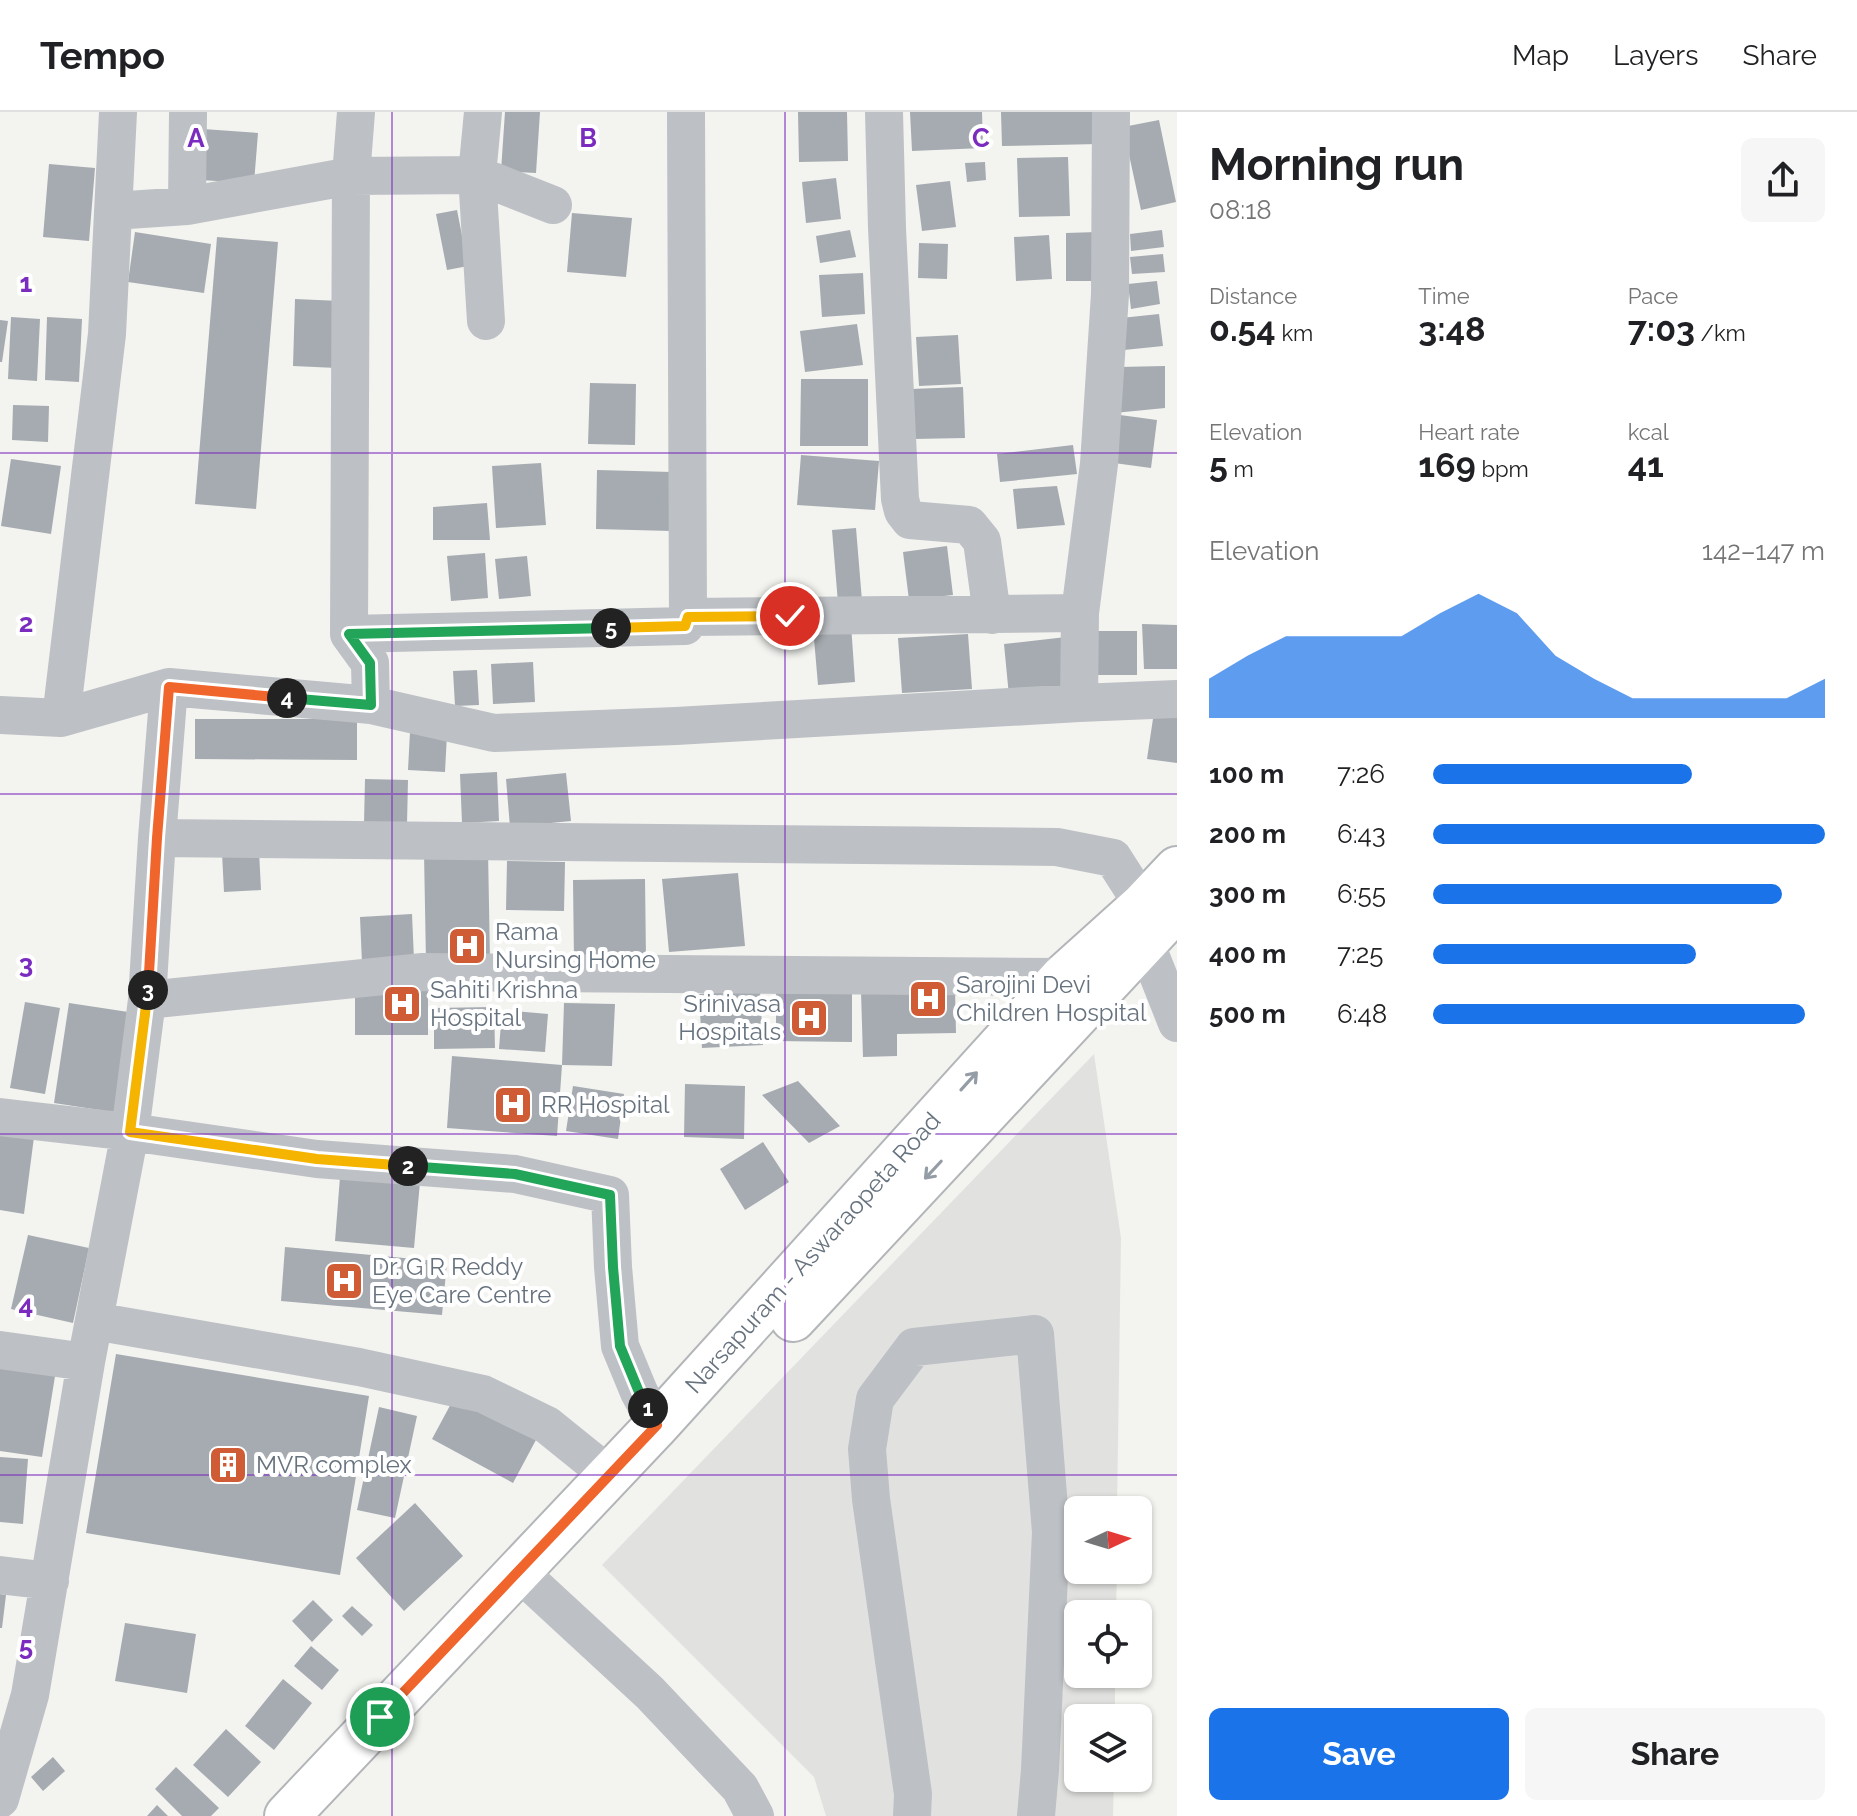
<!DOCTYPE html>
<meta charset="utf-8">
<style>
:root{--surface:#fff;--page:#f6f6f6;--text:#202124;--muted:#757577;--line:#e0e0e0;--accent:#1a73e8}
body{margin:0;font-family:Raleway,sans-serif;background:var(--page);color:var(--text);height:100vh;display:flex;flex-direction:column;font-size:30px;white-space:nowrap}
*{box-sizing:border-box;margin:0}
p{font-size:26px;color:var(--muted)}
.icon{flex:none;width:44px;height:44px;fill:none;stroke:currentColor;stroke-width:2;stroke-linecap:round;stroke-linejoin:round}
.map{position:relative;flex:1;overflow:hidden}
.details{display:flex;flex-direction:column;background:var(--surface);width:680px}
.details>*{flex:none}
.needle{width:52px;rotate:86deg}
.controls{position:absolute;left:1064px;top:1384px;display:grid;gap:16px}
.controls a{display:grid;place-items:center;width:88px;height:88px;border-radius:12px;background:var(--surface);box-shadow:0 2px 6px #0004;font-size:40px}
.pin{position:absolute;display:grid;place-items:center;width:68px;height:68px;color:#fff;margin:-34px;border:4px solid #fff;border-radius:50%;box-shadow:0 2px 8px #0007}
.km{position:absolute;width:40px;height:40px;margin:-20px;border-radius:50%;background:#222;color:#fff;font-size:22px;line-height:40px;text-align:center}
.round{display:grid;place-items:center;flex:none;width:84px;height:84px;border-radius:12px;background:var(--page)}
.head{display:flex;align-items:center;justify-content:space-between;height:136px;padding:0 32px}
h1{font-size:44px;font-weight:700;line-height:60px}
.stats{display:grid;grid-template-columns:repeat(3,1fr);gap:12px;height:136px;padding:8px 32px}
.stats div{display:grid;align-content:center}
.stats b{font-size:34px;font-weight:700}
.stats small{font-size:22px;font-weight:400}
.stats p{font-size:22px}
.chart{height:224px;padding:16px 32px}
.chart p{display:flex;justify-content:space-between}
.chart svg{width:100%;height:144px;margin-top:8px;fill:var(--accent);opacity:.7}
.primary-button{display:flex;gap:16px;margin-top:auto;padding:16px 32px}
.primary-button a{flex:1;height:92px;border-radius:12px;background:var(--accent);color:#fff;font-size:32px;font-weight:700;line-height:92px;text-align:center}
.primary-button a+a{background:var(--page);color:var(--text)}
ul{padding:0 32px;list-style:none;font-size:26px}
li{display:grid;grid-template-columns:128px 96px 1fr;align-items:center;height:60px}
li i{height:20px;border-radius:10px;background:var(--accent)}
header{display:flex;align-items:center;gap:48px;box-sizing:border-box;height:112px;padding:0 40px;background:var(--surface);border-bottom:2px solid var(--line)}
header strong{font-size:38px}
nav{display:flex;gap:44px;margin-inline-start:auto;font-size:28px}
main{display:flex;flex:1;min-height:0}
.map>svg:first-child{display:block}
</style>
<header>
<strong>Tempo</strong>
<nav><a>Map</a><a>Layers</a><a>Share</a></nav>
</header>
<main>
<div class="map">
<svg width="1177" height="1704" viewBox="0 0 1177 1704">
<rect width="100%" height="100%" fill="#f3f3f0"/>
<path fill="#e1e2e0" d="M1094,942l27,184 -4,272h-39v60h39l-1,44h-38v60h37v44h-37v60h36l-1,38h-287l-12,-39 -212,-212z"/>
<path fill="#a5abb0" d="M505,0h35l-4,61 -35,-2z
M798,0h49l1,49 -49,1z
M910,0h72l1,36 -71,3z
M1001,0h97l1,32 -97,2z
M1159,8l17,82 -35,8 -18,-83z
M203,17l55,4 -4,50 -55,-3z
M1068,45l2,59 -51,1 -2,-59z
M985,50l1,18 -19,2 -2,-19z
M49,52l46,4 -6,73 -46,-4z
M836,66l5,41 -35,4 -4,-41z
M950,69l6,46 -34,4 -6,-46z
M457,98l11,56 -21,4 -11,-56z
M572,101l60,5 -6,59 -59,-5z
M850,118l6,27 -36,6 -4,-27z
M1162,118l2,17 -33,4 -1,-17z
M135,120l76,12 -7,49 -76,-11z
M1097,120l1,49h-32v-48z
M1049,123l3,44 -36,2 -2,-44z
M217,125l61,5 -22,267 -61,-5z
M919,131l29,1 -1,35 -29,-1z
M1163,142l2,18 -33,2 -2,-17z
M863,161l2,41 -43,3 -3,-42z
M1157,169l3,23 -29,5 -3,-25z
M295,187l45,2 -3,67 -44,-2z
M1159,202l4,32 -39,4 -3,-32z
M11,205l29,2 -3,62 -29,-2z
M47,205l35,2 -3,63 -34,-2z
M0,208l8,1 -6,41h-2z
M857,212l6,41 -58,7 -5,-41z
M958,223l3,49 -42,2 -3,-49z
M1165,254v42l-51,5 5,-46z
M801,267h67v67h-68z
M590,271l46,1 -1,61 -47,-1z
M963,275l2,51 -52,1 -2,-50z
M13,293l36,1 -1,36 -36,-2z
M1120,303l37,5 -6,48 -37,-5z
M1073,333l4,29 -77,8 -3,-28z
M801,343l78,6 -4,49 -78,-5z
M11,347l50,7 -10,68 -50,-8z
M541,351l5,62 -50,3 -4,-62z
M597,358l75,2 -1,59 -75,-2z
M1057,374l8,39 -48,4 -4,-40z
M487,391l3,37h-57v-33z
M856,416l6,73 -24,2 -6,-73z
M947,434l6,49 -44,5 -6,-48z
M485,441l3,45 -37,3 -4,-45z
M527,444l4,40 -32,3 -4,-40z
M851,512l4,58 -37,3 -5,-58z
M1142,512l35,1v44h-33z
M1086,519h51v44h-51z
M968,522l4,55 -70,4 -4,-55z
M1066,525l6,53 -63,6 -5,-52z
M533,550l2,40 -42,2 -2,-40z
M477,558l2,35 -24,1 -2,-35z
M1154,600l23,4v47l-30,-4z
M195,607h162v41l-162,-1z
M410,620l37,2 -2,38 -37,-2z
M497,660l2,49 -37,2 -2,-49z
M566,661l5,48 -61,6 -4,-48z
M365,667l43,1 -1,44h-43z
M488,738l2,111 -64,1 -2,-110z
M259,739l2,39 -37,2 -2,-39z
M507,749l58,1 -1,49 -58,-1z
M738,761l7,73 -76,6 -7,-73z
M645,767l1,81 -72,1 -1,-81z
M412,802l2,46 -52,3 -2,-46z
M355,871l73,1v51h-73z
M776,873h76v57l-76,-1z
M955,877l1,44 -59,1v22l-34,1 -2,-66z
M760,878l3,55 -61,3 -3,-54z
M25,890l35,6 -15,86 -35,-6z
M69,891l66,10 -16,100 -65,-10z
M564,891l51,1 -3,62 -50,-1 -5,71 -110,-8 5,-72 110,9z
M494,895l1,41 -61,1v-41z
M502,898l46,4 -3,38 -46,-3z
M798,969l42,45 -31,17 -47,-48z
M685,972l60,2 -1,53 -60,-2z
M573,974l51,8 -6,45 -52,-8z
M0,1020l34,5 -10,77 -24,-4z
M763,1030l26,40 -44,28 -25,-41z
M341,1052l80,7 -7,77 -79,-7z
M28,1123l61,13 -16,75 -62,-14z
M285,1135l162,15 -5,53 -161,-14z
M116,1242l253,42 -29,179 -254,-42z
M0,1249l56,9 -14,87 -42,-6z
M453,1288l84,38 -24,45 -81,-44z
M379,1295l38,9 -22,102 -38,-8z
M0,1345l28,2 -5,65 -23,-2z
M415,1391l48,53 -59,55 -48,-53z
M0,1482l6,1 -4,33h-2z
M313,1488l20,20 -21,22 -20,-21z
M352,1494l21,19 -11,11 -20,-20z
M125,1511l71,11 -9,59 -72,-12z
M311,1534l28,24 -17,20 -28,-24z
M283,1567l29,24 -38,47 -29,-24z
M226,1617l35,33 -33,35 -35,-32z
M53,1645l12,14 -22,20 -12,-14z
M176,1655l43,41 -8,8h-29l-27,-27z
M157,1693l11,11h-21z"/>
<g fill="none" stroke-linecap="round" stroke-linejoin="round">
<defs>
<path id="major" d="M793,1207l382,-409
M287,1704l370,-391 406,-448 80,-72 34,-36"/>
</defs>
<use href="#major" stroke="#b3b6b9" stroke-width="48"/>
<path stroke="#bdc0c4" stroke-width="38" d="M356,0l-5,64 -2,458 21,29 1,42
M483,0l-6,63 9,146
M884,0l3,116 13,271 3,12 7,9 59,5 13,16 10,74
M1111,0l-1,182 -11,170 -19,149 -1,90 98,-4
M187,94l1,-94
M113,99l74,-5 164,-30 126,-1 76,30
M688,505l392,-4
M349,522l336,-8 3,-9 -2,-505
M0,603l61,3 108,-31 202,18 123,28 182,-7 403,-23
M61,606l46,-384 11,-222
M157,726l900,9 56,11 30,47
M1145,830l32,81
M147,888l276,-28 640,5
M0,1005l130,15 187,27 198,15 95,21 3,72 7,79 19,46 18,33
M94,1209l265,46 124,27 64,31 62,50
M0,1238l86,12
M518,1459l132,122 90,95 15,28
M0,1463l50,6
M0,1687l30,-104 56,-333 44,-230 17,-132 10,-162 12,-151
M912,1704l1,-22 -42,-295 -4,-50 8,-50 39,-52 121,-13 16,198 -11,238 -4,46"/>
<use href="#major" stroke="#fff" stroke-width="44"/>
</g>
<defs><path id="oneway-shaft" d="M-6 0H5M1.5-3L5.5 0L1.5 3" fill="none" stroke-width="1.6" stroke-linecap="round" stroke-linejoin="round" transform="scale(2)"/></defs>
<g stroke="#949ca5">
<use href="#oneway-shaft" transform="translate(969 969) rotate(-48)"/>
<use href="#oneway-shaft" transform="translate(933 1058) rotate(133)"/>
</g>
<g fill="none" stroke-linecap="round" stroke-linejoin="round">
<defs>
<path id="split-1" d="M380,1605l277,-292 -9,-17"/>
<path id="split-2" d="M408,1054l107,8 95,21 3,72 7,79 19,46 9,16"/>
<path id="split-3" d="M148,878l-18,142 187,27 91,7"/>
<path id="split-4" d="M148,878l9,-152 12,-151 118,11"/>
<path id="split-5" d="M287,586l84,7 -1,-42 -21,-29 262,-6"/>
<path id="split-6" d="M611,516l74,-2 3,-9 102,-1"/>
</defs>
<use href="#split-1" stroke="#fff" stroke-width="16"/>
<use href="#split-2" stroke="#fff" stroke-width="16"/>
<use href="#split-3" stroke="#fff" stroke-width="16"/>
<use href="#split-4" stroke="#fff" stroke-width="16"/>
<use href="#split-5" stroke="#fff" stroke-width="16"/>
<use href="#split-6" stroke="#fff" stroke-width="16"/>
<use href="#split-1" stroke="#f0652b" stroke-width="10"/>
<use href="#split-2" stroke="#22a559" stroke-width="10"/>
<use href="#split-3" stroke="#f5b400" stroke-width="10"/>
<use href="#split-4" stroke="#f0652b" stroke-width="10"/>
<use href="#split-5" stroke="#22a559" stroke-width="10"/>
<use href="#split-6" stroke="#f5b400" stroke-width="10"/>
</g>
<path fill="none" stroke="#7b2cbf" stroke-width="2" stroke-opacity="0.55" d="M392,0v1704M785,0v1704M0,341h1177M0,682h1177M0,1022h1177M0,1363h1177"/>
<defs>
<symbol id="hospital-square" viewBox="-11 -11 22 22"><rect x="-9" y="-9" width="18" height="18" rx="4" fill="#cf5c34" stroke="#fff"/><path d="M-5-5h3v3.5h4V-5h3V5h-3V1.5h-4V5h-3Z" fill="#fff"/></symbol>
<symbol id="building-square" viewBox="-11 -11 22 22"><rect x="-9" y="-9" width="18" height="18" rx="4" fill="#cf5c34" stroke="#fff"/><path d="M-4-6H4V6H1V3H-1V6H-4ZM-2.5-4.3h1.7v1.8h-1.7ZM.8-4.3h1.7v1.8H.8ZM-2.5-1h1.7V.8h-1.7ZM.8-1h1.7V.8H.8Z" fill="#fff"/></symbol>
</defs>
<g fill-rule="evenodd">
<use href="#hospital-square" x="445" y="812" width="44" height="44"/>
<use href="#hospital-square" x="906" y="865" width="44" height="44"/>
<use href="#hospital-square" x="380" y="870" width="44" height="44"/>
<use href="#hospital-square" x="787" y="884" width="44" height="44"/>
<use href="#hospital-square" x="491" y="971" width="44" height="44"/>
<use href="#hospital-square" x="322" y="1147" width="44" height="44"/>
<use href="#building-square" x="206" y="1331" width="44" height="44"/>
</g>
<g text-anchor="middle" stroke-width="8" stroke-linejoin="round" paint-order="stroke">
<g font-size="24" fill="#66727e" stroke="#fff" text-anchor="start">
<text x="495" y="828">Rama<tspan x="495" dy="28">Nursing Home</tspan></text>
<text x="956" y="881">Sarojini Devi<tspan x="956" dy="28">Children Hospital</tspan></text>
<text x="430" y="886">Sahiti Krishna<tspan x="430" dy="28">Hospital</tspan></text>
<text x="781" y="900" text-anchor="end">Srinivasa<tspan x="781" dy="28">Hospitals</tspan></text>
<text x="541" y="1001">RR Hospital</text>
<text x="372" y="1163">Dr. G R Reddy<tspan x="372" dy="28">Eye Care Centre</tspan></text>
<text x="256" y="1361">MVR complex</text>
</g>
<g font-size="24" fill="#66727e" stroke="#fff">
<text transform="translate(813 1141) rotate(-48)" y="8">Narsapuram - Aswaraopeta Road</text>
</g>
</g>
<g font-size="26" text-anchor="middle" font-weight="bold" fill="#7b2cbf" stroke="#fff" stroke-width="8" stroke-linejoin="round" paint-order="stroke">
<text x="196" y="35">A</text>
<text x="588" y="35">B</text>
<text x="981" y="35">C</text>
<text x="26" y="180">1</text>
<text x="26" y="520">2</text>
<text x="26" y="861">3</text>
<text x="26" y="1202">4</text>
<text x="26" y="1543">5</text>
</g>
</svg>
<div class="controls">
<a><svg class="needle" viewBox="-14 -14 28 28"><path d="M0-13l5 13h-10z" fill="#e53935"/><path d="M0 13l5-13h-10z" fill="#757577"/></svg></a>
<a><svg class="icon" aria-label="locate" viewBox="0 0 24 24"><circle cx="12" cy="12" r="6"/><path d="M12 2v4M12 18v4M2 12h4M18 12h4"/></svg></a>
<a><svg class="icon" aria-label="layers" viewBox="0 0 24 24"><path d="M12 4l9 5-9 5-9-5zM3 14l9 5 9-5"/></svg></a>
</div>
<div class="pin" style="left:380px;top:1605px;background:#1e9e55"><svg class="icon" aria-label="arrive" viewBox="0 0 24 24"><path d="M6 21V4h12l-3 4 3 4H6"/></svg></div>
<div class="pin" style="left:790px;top:504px;background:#d93025"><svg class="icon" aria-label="check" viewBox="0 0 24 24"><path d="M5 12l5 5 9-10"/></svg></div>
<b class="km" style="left:648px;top:1296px">1</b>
<b class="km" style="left:408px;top:1054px">2</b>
<b class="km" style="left:148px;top:878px">3</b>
<b class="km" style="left:287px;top:586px">4</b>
<b class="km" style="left:611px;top:516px">5</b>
</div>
<section class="details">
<div class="head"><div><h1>Morning run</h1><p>08:18</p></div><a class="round"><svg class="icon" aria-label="share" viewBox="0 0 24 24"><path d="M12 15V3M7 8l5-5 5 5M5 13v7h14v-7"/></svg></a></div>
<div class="stats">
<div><p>Distance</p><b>0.54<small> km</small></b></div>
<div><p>Time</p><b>3:48</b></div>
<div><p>Pace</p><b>7:03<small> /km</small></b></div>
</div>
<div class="stats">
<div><p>Elevation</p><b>5<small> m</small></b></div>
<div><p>Heart rate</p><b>169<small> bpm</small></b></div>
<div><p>kcal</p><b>41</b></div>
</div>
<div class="chart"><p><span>Elevation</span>142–147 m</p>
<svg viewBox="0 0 160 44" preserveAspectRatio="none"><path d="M0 44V32L10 25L20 19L30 19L40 19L50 19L60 12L70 6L80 12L90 25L100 32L110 38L120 38L130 38L140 38L150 38L160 32V44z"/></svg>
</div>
<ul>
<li><b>100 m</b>7:26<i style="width:66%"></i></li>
<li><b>200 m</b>6:43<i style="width:100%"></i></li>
<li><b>300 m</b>6:55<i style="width:89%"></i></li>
<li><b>400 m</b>7:25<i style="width:67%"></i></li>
<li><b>500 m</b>6:48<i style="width:95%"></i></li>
</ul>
<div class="primary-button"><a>Save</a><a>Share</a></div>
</section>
</main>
